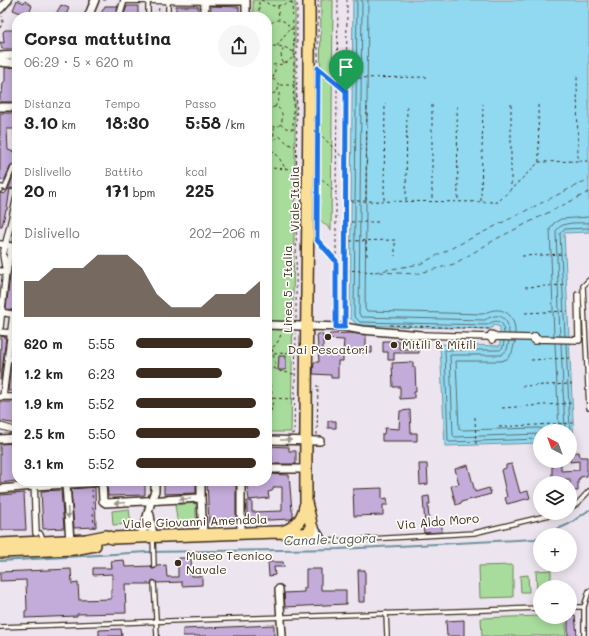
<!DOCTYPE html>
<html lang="it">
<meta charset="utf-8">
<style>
:root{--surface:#fff;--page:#f6f6f6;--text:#222;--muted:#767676;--accent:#3b2a1e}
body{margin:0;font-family:Mali,sans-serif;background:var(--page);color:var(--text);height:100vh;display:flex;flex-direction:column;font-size:15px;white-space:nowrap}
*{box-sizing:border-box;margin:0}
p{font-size:13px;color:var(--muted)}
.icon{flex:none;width:22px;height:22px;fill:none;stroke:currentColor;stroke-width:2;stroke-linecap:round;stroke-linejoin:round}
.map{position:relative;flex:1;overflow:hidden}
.details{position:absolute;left:12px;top:12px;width:260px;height:474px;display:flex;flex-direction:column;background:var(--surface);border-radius:16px;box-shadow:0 2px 10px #0003}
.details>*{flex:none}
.needle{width:26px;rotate:319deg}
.controls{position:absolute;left:533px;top:424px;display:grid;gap:8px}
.controls a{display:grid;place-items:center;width:44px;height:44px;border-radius:50%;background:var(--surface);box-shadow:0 2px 10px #0003;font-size:20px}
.pin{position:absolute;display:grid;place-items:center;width:34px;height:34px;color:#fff;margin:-41px -17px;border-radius:50% 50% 50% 0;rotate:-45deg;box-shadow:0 0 4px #0007}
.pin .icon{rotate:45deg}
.round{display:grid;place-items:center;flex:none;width:42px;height:42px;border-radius:21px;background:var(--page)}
.summary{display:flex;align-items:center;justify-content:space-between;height:68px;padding:0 12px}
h1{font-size:18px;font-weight:800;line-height:30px}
.metrics{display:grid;grid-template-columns:repeat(3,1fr);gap:6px;height:68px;padding:4px 12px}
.metrics div{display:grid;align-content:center}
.metrics b{font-size:17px;font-weight:800}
.metrics small{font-size:11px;font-weight:400}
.metrics p{font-size:11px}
.chart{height:112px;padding:8px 12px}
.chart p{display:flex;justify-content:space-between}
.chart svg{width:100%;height:72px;margin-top:4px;fill:var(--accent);opacity:.7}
ul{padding:0 12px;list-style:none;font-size:13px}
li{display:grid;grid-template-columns:64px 48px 1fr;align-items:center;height:30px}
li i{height:10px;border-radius:5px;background:var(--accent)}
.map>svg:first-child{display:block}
</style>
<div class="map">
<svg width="589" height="636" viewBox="0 0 589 636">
<rect width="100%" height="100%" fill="#ece4ee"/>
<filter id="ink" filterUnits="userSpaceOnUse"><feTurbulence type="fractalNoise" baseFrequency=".025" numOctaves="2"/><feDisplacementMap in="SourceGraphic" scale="8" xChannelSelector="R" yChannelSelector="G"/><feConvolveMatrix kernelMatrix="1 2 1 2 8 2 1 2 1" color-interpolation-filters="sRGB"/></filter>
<g filter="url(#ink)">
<path fill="#a8dc9d" stroke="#72835e" d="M253,0h42v171l-4,261h-24v-415h-14z
M321,0h12l-2,230 -12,-11z
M196,503v22h-18l-3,-20z
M129,509l2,15 -18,1 -1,-14z
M513,565v32l-33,1 -1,-32z
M551,570v17h-11v8h-3l-1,-24z
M528,575l1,17h-8l-1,-16z
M540,616v1h26v19h-84l-1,-18z"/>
<path fill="#90d9f1" stroke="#6e939d" d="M353,0h236v232l-25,1 10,208h-4v-10h-30v12l-95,3 -5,-102 60,2v-19l-6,-2 -3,4 -133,-4 -8,-7z"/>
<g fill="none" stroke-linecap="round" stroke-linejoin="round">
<path stroke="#5d7072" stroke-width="1" d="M357,0l-3,316 6,6 127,3c6,-4 11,-6 16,0l1,8
M362,0l-3,314 3,3 123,3c14,-9 24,-3 24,14
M368,0l-3,309 2,2 116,3c18,-10 33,-1 32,20
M554,336l-4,-107 4,-6 7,-4 28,-2
M560,336l-4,-105c5,-10 23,-8 33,-8
M565,336l-5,-103 4,-4 25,-1
M504,341l-1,6 -3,3h-55l3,91 2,1 90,-3
M509,341l-2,9 -6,5h-51l3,80 2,2 85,-3
M515,341l-3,12 -5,6 -6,2h-45l3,68 2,1 78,-2 10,3
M555,343l4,88
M561,343l4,88
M566,343l4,88"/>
<path stroke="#6e939d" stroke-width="2" d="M544,535l25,-11 20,-14
M0,561l147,-9 192,-3 196,-10 5,-2"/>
<path stroke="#505653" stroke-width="1" stroke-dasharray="5 4" stroke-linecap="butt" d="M375,272l45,-8 169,-85
M379,272l37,2 38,-10 44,-26 91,-46"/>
</g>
<path fill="#c3abda" stroke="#3b2a1e" d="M17,0l7,3 1,-2 7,5 -4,10 -15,-6z
M61,5l8,3 -4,9h-11z
M105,6h13l-3,11h-16z
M127,6h11v11h-15z
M176,6h22v8h-9v3h-13z
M211,6l28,1v10h-29z
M5,30h12v19h-15l-2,-7 4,1 -1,-11z
M17,67v35h-17v-9h2l1,-10 2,-2v-13z
M0,113h17v16h-10l1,21 9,3v28l-3,8 -4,-1 -3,22h-1l-4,16h-2v-33l4,1 4,-4 8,-22 -1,-3h-4l-7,16 -4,-2z
M14,231h3v80l-11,-2 4,-33 5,-29 -2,-5z
M17,319v36l-5,-1z
M350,333l16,2v12h6v6l-29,-1 1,-12 -19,-1 5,-5z
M317,334h5l1,2v16l5,-1v2h15v8h-5v17h-7v-3l-18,-1 1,-12h5z
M1,336l5,1 -5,43h-1z
M383,341h16v8h20v4h-25v7h-6v-8h-5z
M279,356h7v14h-8z
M413,362v5h2l1,25h-2v6l-14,1v-12h-7l-1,-24z
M11,363h6v28h-9z
M0,402h17v22l-17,-3z
M410,410l1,23h6v8h-35v-7h2l1,-6 14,1 1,-18z
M328,421h8v7h-8z
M16,443l1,21h-3l2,17 -16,2v-39z
M267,446l22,1v4h7v13h-24v-8h-5z
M579,452l1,5h7v19l-7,1v2h-2v12h-8v-12l-18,1v-19h9v10l18,-1v-9l-9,1v-9z
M419,464h8l1,20 -8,1z
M512,464l8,29 8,-2 2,7 -23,6 -2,-6 2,-1 -6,-27 5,-2v-3z
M468,465l7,27 14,-4 2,6 -30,8v1l-5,2 -5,-19 8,-2 -4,-15z
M267,474l22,1 3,36h1v6l-2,2 -44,2v-20h5v11l30,-1v-24h-8l-2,4 -4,1 1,6 -20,2 -3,-19h7v3h11v-3h3z
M107,481h38v14l-37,1z
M164,481h32v12l-32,1z
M207,481h29v40l-27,2z
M95,487l1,40 -22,1 -3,-39z
M382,488v11l5,-1 1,7h-5v10l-29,1 -1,-27z
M61,490l3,38 -21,1 -2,-38z
M24,493l2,37h-26v-35z
M429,496l1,8h-2l1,20 13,-1v9l-18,1 -1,-8h2l-2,-28z
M178,558h13l1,18h10v9l-20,1v-4l-25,1 -3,-3 -2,1 -1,3h-26l1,29 -49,1v2l-52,2v-7l2,-1 -1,-30 -26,1v-9l71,-3 1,15 6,-1 1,17 32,-1v-10h1v-15l-19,1v-7h19l-1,-7 13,-1 1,7 26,-1 1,3h2l3,-3 9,-1 1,12h11z
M268,562h15l1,5h-10l1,8 -6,1z
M306,569h15v21h25v14l-61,3 -1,-14 20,-1v-4h2z
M358,570h7v32h-6z
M570,615h5l2,21h-9v-16z
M464,620v16h-17l-1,-15z
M274,625v11h-91v-7z
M121,629l1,7h-23v-6z"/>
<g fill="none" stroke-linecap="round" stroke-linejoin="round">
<defs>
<path id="service" d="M148,17v-17
M168,17v-17
M0,190l1,-3 4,1 8,-20
M589,280l-6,6 6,122
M570,508l7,-4 12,-13
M40,533l4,7
M153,537l1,29
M319,537l7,3 9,1 139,-8 84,-20
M154,583l3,53
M570,607h14
M386,613l1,23
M0,627l540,-19
M584,636v-29l5,-16"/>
<path id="pedestrian" d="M119,17l5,-17 81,1
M0,244l11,2 -4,27 -7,-2
M0,312l17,3
M0,327l6,-55 -3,-17 14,-58
M0,332l11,1
M421,335l68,2 2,-3 3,1 1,2 -3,3 -3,-3
M495,337l37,1 3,-2 2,3 -1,2h-2l-2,-3
M537,339l42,1 -1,-45
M8,358l9,1
M0,397h17
M3,397l10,-83
M0,426l17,5
M34,481l2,52"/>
<path id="minor" d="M205,1h41
M0,9l8,-9
M88,17l7,-17
M204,17l1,-17
M246,17v-17
M0,56l17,-1
M0,62l9,1 8,-1
M0,107h17
M267,325l34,1
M306,326l39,1 17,3 59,5
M0,439l17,-1
M267,440l53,1
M267,469h39
M102,481l1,20 3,2 95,-5 2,36
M201,481v17
M241,481v52
M66,484l4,57
M0,489l34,-3 68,-4
M150,515l3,21
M137,537l6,-6 2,-6 6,-24 4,-10v-10
M279,589l3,47"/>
<path id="tertiary" d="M312,526l7,11"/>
<path id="primary" d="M282,532c13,-4 21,-13 23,-26
M0,544l86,-4 20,-4 6,2 166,-6 27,2 6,-3c2,-6 -4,-22 -5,-29 -1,-168 4,-335 3,-502
M0,552l74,-3 21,-4"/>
</defs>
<use href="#service" stroke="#3b2a1e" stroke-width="6"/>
<use href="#pedestrian" stroke="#3b2a1e" stroke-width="8"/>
<use href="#minor" stroke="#3b2a1e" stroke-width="10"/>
<use href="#tertiary" stroke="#3b2a1e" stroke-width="12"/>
<use href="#primary" stroke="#3b2a1e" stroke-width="14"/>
<path stroke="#3b2a1e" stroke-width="1" stroke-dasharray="3 3" stroke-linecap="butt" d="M103,0h3
M261,0c3,1 6,3 9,5 8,3 18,-3 26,-4
M292,2l2,53 -1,74
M278,6l1,13
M158,17l1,-11
M259,17v-17
M267,27l8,-7c8,0 12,1 15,9h4
M0,28l3,-6 -1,-6
M277,46l12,-17
M267,47c8,-2 18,-1 25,4l2,4h2
M318,62v-62
M283,63l-2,-8 3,-8
M267,64c9,2 22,1 26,-8
M318,67l-1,173 19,21
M319,69l27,22
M273,78l3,-12
M352,78l76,-1
M267,81l3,-2 5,1 4,5 -1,5c-3,4 -7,5 -11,1
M280,85h16
M511,104v85
M432,105v96
M538,105l1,57
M457,106l1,95
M275,107l4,-8v-8
M267,111c20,-17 21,29 0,12
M280,124l6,4 10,2
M318,132l27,28
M270,143l9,-7c6,4 9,10 17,10
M267,147h2l9,9 7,12
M269,147l5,-13v-7
M579,161h10
M267,168l29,1
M318,175l18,18 2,-193
M10,189l6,2
M366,200l1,-97
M384,200l1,-97
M406,200l1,-96
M351,201l147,1 41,-40 39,-1 -1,-87
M481,201l2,-97
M351,222h30
M350,241l45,-1v16
M366,241l1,15
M522,256l43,-2
M346,270l29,2
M525,287l42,-2
M525,313l43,-2
M296,319l1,-319
M345,320l2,-320
M336,321v-127
M390,325l99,4
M267,349c10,-1 12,-10 15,-17
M274,354l20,-2
M531,360l39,-2
M274,368l5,3 15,3
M267,371l7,-3 1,-5 -3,-15
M267,373c5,16 9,33 0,49
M316,386h2l-1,49
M522,386l50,-2
M267,398l27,1
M502,408l70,-5
M475,417l1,28
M499,427l74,-4
M291,434l3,-1 2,-100
M92,489l2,41"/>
<use href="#service" stroke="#fdfcf7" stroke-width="3.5"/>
<use href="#pedestrian" stroke="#fdfcf7" stroke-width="5.5"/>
<use href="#minor" stroke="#fdfcf7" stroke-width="7"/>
<use href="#tertiary" stroke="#fdfcf7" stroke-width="9"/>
<use href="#primary" stroke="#fbdf96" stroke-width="11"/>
</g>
<defs><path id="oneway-solid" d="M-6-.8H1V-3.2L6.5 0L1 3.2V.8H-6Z"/></defs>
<g fill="#9c938a">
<use href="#oneway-solid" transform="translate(286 440)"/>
<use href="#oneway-solid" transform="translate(185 499) rotate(176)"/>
<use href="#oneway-solid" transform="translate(120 503) rotate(178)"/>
<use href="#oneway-solid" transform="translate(68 513) rotate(87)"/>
</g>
</g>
<g fill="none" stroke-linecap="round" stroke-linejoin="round" filter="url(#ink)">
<defs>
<path id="route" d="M318,68l28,23 -1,236h-9v-66l-19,-21z"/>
</defs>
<use href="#route" stroke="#fff" stroke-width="8"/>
<use href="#route" stroke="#1a73e8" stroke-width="5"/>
</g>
<g fill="#3b2a1e" stroke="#fdfcf7" stroke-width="1.5">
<circle cx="328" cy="337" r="4"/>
<circle cx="394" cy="345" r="4"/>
<circle cx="178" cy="563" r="4"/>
</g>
<g text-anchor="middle" stroke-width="3.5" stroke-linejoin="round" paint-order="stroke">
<g font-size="12" fill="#3b2a1e" stroke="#fdfcf7">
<text transform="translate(295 199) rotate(-90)" y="4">Viale Italia</text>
<text transform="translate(288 289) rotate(-90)" y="4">Linea 5 - Italia</text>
<text transform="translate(195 522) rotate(-2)" y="4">Viale Giovanni Amendola</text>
<text transform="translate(438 522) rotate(-5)" y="4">Via Aldo Moro</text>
</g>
<g font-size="12" fill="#3b2a1e" stroke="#fdfcf7" text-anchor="start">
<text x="402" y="349">Mitili &amp; Mitili</text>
<text x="328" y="354" text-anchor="middle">Dai Pescatori</text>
<text x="186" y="560">Museo Tecnico<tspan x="186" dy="14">Navale</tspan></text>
</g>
<g font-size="13" font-style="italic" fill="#505653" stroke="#fdfcf7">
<text transform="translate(330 539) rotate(-2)" y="5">Canale Lagora</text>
</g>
</g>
</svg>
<div class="controls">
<a><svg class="needle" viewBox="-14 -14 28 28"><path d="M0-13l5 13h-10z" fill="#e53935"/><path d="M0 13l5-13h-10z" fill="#767676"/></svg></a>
<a><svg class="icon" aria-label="layers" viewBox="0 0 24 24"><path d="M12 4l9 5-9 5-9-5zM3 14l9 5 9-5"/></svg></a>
<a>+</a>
<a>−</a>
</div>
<div class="pin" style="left:346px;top:91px;background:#1e9e55"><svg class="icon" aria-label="arrive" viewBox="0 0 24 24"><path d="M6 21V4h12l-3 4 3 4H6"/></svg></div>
<section class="details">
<div class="summary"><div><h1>Corsa mattutina</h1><p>06:29 · 5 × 620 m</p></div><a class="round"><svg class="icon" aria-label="share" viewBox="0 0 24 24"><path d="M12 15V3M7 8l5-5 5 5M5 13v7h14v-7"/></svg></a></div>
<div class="metrics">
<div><p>Distanza</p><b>3.10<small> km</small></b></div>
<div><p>Tempo</p><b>18:30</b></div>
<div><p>Passo</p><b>5:58<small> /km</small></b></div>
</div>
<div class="metrics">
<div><p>Dislivello</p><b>20<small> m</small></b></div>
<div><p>Battito</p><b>171<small> bpm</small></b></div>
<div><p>kcal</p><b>225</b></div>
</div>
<div class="chart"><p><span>Dislivello</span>202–206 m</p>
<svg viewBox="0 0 160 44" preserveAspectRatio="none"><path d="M0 44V22L10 22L20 14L30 14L40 14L50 6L60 6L70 6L80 14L90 30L100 38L110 38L120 38L130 30L140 30L150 30L160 22V44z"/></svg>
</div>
<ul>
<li><b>620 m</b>5:55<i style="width:94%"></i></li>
<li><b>1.2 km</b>6:23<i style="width:69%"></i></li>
<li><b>1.9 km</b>5:52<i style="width:97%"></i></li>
<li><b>2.5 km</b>5:50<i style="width:100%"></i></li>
<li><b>3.1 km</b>5:52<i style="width:97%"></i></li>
</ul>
</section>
</div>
